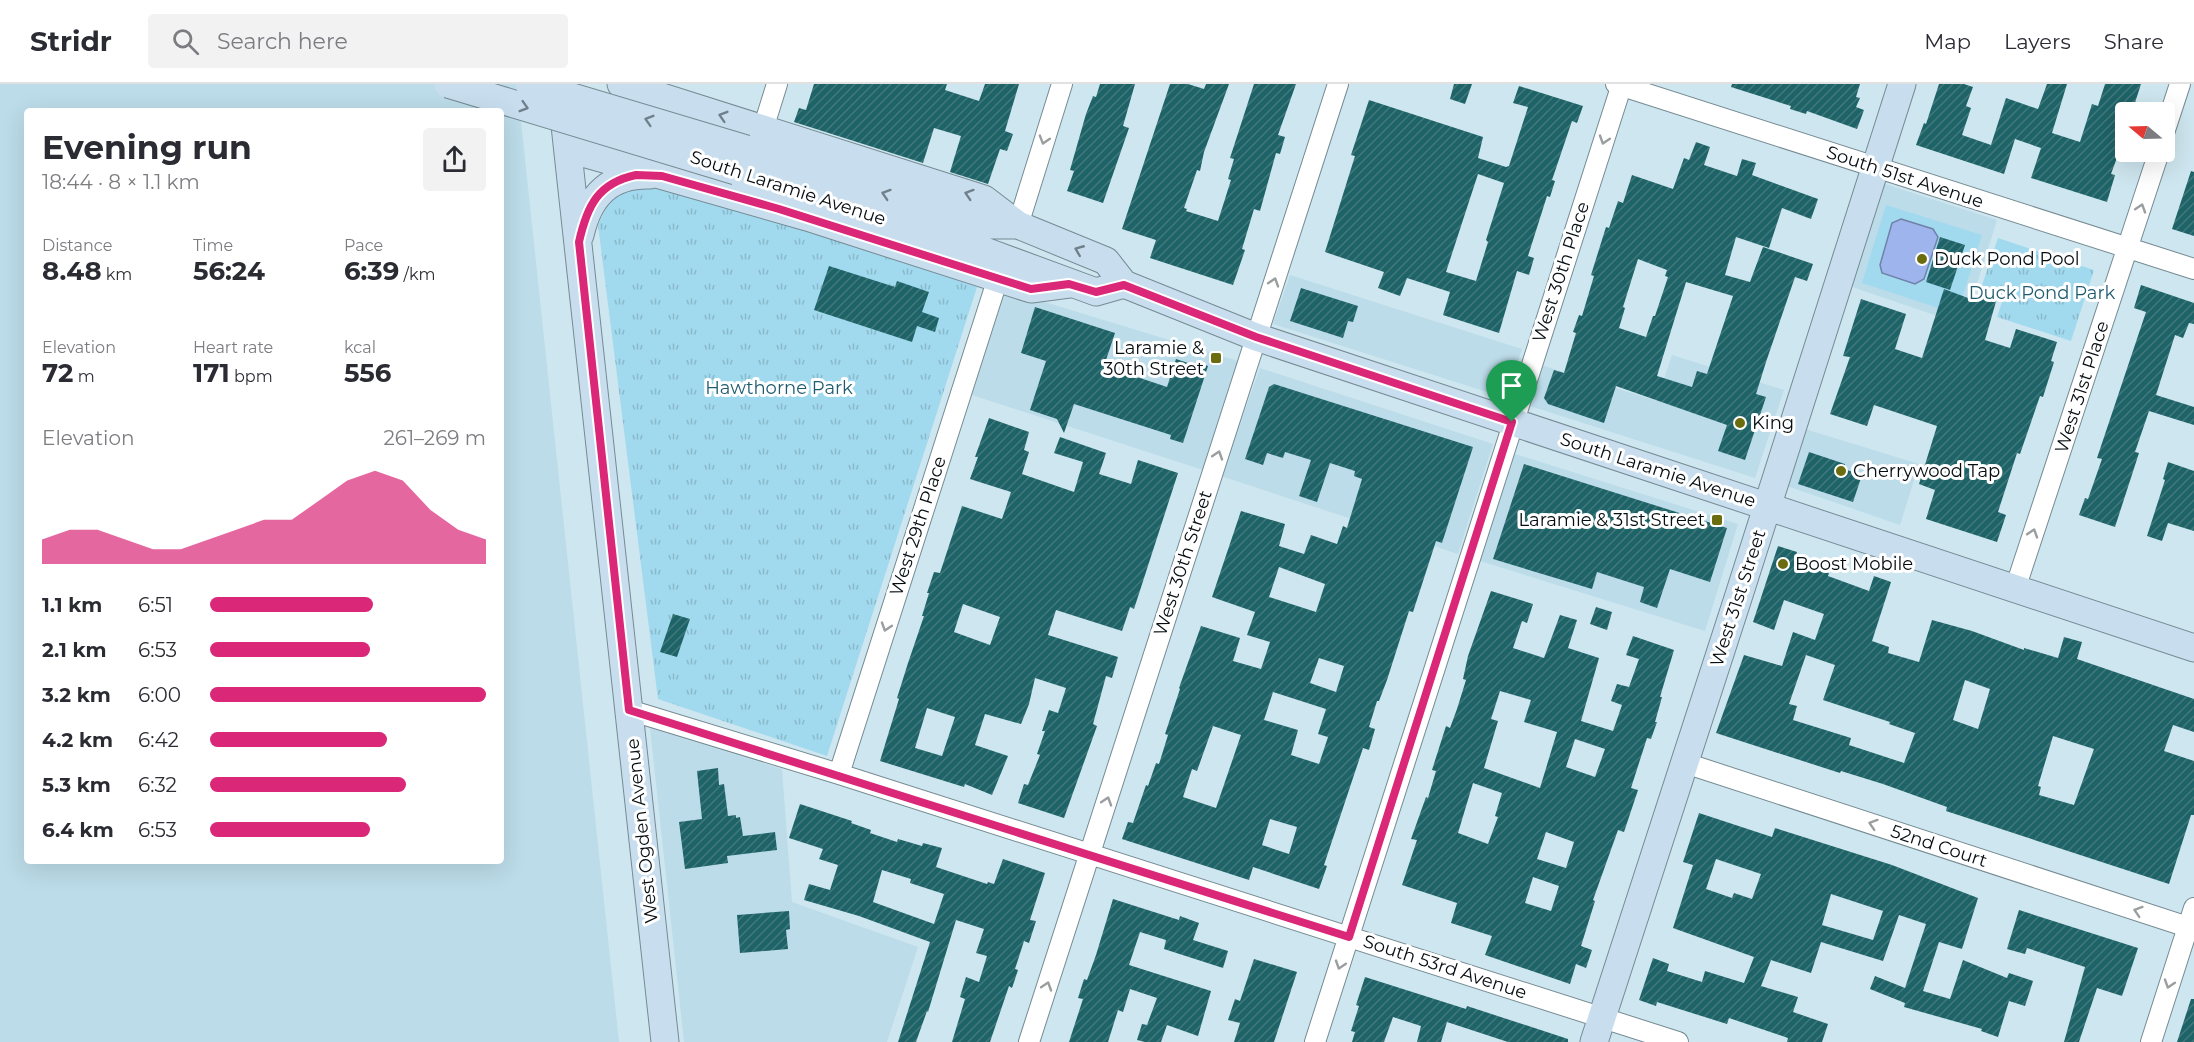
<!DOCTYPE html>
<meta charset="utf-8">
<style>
:root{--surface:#fff;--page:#f2f2f3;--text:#2b2b33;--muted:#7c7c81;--line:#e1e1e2;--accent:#db2777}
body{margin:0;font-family:Montserrat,sans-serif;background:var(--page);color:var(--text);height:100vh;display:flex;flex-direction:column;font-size:22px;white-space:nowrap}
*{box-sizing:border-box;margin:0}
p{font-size:20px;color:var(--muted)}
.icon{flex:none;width:33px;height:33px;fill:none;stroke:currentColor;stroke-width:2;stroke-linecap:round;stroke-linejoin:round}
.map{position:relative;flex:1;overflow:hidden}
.side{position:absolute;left:24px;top:24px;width:480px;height:756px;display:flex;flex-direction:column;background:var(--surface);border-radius:6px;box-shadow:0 6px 24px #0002}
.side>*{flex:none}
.needle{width:39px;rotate:289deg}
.tools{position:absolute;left:2115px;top:18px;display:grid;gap:12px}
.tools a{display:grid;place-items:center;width:60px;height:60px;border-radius:6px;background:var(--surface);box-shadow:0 6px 24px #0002;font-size:30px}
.pin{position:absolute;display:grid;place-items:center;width:51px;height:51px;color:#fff;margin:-62px -26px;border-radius:50% 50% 50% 0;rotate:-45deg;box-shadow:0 0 6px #0007}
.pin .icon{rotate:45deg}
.round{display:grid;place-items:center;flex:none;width:63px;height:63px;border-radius:6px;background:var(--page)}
.head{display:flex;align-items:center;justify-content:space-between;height:102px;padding:0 18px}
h1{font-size:33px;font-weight:700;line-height:45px}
.stats{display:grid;grid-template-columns:repeat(3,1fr);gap:9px;height:102px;padding:6px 18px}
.stats div{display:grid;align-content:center}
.stats b{font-size:26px;font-weight:700}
.stats small{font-size:16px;font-weight:400}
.stats p{font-size:16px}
.chart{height:168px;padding:12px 18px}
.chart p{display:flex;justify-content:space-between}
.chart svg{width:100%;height:108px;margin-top:6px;fill:var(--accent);opacity:.7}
ul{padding:0 18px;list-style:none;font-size:20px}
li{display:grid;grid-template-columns:96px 72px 1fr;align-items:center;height:45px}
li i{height:15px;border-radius:8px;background:var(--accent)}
header{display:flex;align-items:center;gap:36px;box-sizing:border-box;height:84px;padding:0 30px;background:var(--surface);border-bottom:2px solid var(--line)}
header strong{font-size:28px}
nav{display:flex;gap:33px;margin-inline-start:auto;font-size:21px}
.search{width:420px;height:54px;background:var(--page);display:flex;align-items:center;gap:15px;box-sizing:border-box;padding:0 21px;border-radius:6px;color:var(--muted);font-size:22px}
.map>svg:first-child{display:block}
</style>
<header>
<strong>Stridr</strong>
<div class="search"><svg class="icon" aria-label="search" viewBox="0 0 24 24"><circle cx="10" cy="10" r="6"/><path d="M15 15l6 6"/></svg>Search here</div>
<nav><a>Map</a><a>Layers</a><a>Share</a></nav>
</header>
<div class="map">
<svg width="2194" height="958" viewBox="0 0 2194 958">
<defs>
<pattern id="park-tufts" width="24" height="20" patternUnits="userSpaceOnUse" patternTransform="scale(1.5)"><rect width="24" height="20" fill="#a1d9ee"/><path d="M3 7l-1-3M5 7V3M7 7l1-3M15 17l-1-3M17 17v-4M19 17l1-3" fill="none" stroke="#89b9cb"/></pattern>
<pattern id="building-hatch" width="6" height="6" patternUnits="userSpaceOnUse" patternTransform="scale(1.5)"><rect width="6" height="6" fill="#1d6367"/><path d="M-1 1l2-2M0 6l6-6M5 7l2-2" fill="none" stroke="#43787b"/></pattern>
</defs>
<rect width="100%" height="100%" fill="#cee6ef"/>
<path fill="#bcdce9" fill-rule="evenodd" d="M0,0h517l102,958h-619zM27,27h474v750h-474z
M1885,100l112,36 -33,105 -112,-38z
M1290,191l232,74 -16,49 -233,-74z
M1002,205l236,72 -35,109 -234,-76z
M1672,271l112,35 -29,88 -228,-73 14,-40 116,36z
M1260,284l233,76 -35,110 -237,-78z
M1805,345l114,35 -19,61 -113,-39z
M1512,369l226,71 -33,107 -228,-71z
M650,644l132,41 10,133 126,45 -31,95h-203z"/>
<path fill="#a1d9ee" d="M1886,121l96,30 -25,79 -95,-31z"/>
<path fill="url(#park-tufts)" d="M630,97l50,7 297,99 -150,469 -169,-57 -60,-474 12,-25z
M1998,154l96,32 -23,71 -74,-24 7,-21 -23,-8z"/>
<path fill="#9eb4ec" stroke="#7082aa" stroke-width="1.5" d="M1901,135l32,10 5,8 -14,42 -9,5 -33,-11 -2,-8 12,-42z"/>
<path fill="url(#building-hatch)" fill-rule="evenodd" d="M814,0h133l-2,6 34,11 6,-17h34l-14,47 8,3 -6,17 -7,-2 -12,35 -38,-12 11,-36 -27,-8 -11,35 -129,-41 5,-14 7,2z
M1100,0h35l-12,42 6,2 -26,75 -36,-12 7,-20 -4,-1 16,-56 7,-18 3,1z
M1170,0h18l16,5 2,-5h23l-25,68 -4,19 -3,-1 -13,38 3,1 -1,2 32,10 13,-41 -3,-1 6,-20 -4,-1 24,-74h42l-18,51 7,2 -5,17 -4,-1 -16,58 -6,-2 -12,40 3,1 -12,35 -83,-27 6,-18 -34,-11z
M1454,0h18l-7,20 -15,-5z
M1732,0h128l-4,13 4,1 -4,9 8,3 -7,19 -50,-18 -1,3 -16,-5 1,-3 -60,-19z
M1939,0h25l9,3 -7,19 5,2 -9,27 29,10 15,-47 32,11 9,-25h20l-15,49 28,9 12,-38 6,2 7,-22h36l-9,28h-6v21l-15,41 4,1 -8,27 -76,-24 10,-30 -26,-9 -11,35 -88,-29 8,-22 2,1z
M1519,2l64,20 -6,17 -5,-2 -20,59 3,1 -5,16 -3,-1 -19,60 6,2 -5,17 -12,-4 -18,62 -56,-18 7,-23 -43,-14 -7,18 -22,-8 6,-16 -59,-20 30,-96 -4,-1 18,-55 114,37 -5,21 28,9 3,-1 19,-59 -15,-4zM1478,90l26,9 -18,57 2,2 -12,39 -30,-9z
M1696,58l14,5 -6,18 33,11 5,-17 14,4 -4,12 66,24 -7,20 -29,-11 -13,40 -33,-11 -11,38 25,7 13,-35 50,17 -6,17 -12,-4 -29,85 -10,32 10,3 -21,63 -27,-9 9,-26 -111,-39 -12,37 -56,-19 -4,-6 10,-28 10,3 12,-40 -3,-1 6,-17 3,1 12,-40 -3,-1 15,-48 3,1 9,-27 5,2 9,-28 41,14 11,-31 5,2zM1638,175l29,11 -2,6 3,1 -13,39h-2l-7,21 -27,-9 6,-20 -2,-1zM1686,198l47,14 -26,78 -10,-3 -5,16 -35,-11z
M2191,87l3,1v64l-22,-7z
M1940,153l25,8 -15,45 -24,-8z
M829,182l66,21 2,-6 32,11 -7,20 17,6 -4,14 -18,-6 -5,16 -98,-32z
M2141,201l53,18v21l-5,-1 -6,15 -8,-3 -19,60 38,12v18l-45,-14 -14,41 4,1 -24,74 -36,-12 6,-17 3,1 14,-40 -5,-1 49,-146 -12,-4z
M1301,204l57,18 -5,16 -5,-1 -5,17 -53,-17z
M1944,205l32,12 3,-8 18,5 -12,42 25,8 6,-19 41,13 -6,19 3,1 -11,35 -3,-1 -20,58 -3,-1 -19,59 8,3 -9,27 -71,-23 9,-29 -16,-6 18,-58 -63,-21 -7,21 -37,-12 20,-57 -7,-1 18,-57 45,15 -11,35 27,9z
M1035,223l80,26 -11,33 63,21 9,-28 18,6 1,-3 13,4 -25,77 -13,-4 1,-4 -97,-31 -10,29 -7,-14 -27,-9 16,-49 -25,-8z
M1274,300l199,63 -31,96 -6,-2 -23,71 -4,-1 -22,69 -8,21h-2l-8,26 6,2 -6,21 -6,-2 -39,117 3,1 -8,23 -66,-22 -4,13 -127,-41 6,-17 5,1 13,-38 2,1 8,-23 3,1 9,-29 -3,-1 15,-45 -1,-1 22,-62 39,12 -7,23 28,8 9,-27 -23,-7 8,-23 -43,-15 29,-86 44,13 -6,22 25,8 7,-19 26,9 6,-18 4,2 15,-49 -8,-3 1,-5 -25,-8 -13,39 -18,-6 12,-36 -26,-8 -2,6 -16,-5 -4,12 -18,-6 24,-72zM1279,483l46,17 -9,28 -47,-15zM1319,574l25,8 -8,26 -26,-9zM1273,608l53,17 -8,25 10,3 -9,27 -28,-9 7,-25 -34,-10zM1213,642l28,9 -25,73 -33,-11 9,-28 5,2zM1270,735l27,8 -8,27 -27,-9z
M989,334l40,14 -5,18 5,2 -7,22 52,18 9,-30 -29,-9 6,-16 46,16 -7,21 32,10 7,-24 40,13 -44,136 -4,-2 -8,24 -66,-21 -8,25 70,22 -6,21 -6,-2 -13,48 4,2 -33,92 -46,-15 6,-19 4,1 12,-30 -3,-1 8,-23h-3l7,-21 9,3 8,-25 -31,-10 -6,26 -8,20 -36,-10 -10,31 33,11 -16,39 -27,-11 -1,3 -84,-26 19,-62 -2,-1 11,-35 16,-47h-2l7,-23h-2l7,-21 6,1 22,-67 40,13 9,-27 -41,-13 8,-22h-3zM963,520l37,13 -10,28 -36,-13zM927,624l28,9 -13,39 -27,-8z
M1809,368l36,12 -1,5 18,6 -9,27 -55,-18z
M2168,378l26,9v60l-26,-8 -6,18 -15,-5 18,-56 -2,-1z
M1524,380l203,64 -17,54 -40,-13 -13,39 -17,-6 4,-15 -47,-15 -5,17 -99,-30z
M1778,462l19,6 -3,9 35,12 -1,3 41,15 5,-15 17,6 -19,59 17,6 -1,6 31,9 13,-42 40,11 52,19v-2l34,10 6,-21 18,5 -5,17 117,40v33l-21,-7 -9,26 30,10v54h-3l-22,69 -223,-73 1,-4 -64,-23 -42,-13 -1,2 -124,-40 28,-78 38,11 11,-34 22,8 9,-26 -40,-14 -10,30 -21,-8zM1806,571l29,10 -12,35 67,22 -1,2 26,9 -11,30 -55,-18 2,-7 -58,-18 4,-14 -8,-2zM1965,596l25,9 -12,40 -25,-9zM2053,652l41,13 -20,56 -35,-10 2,-8 -3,-1z
M1491,507l42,13 -6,19 -5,-2 -9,27 31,10 16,-43 17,5 -9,28 31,10 -18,63 32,10 9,-26 -11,-4 6,-17 12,3 10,-28 -13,-4 7,-19 41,14 -14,47h2l-7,25h2l-6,17 -4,-1 -16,50 7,2 -14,42 -6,-2 -25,70 2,1 -14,45 11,4 -6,18 -10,-4 -6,20 -85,-29 7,-19 -41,-13 6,-20 -55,-18 15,-45 -6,-1 15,-42 2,1 8,-27 -4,-1 14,-44 4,2 7,-19 9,-29 -3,-1 5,-23zM1500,607l31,9 -7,22 33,10 -17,56 -56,-20 14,-47 -7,-2zM1575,655l30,10 -10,28 -29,-10zM1473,699l29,10 -7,23 3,1 -10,27 -30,-11zM1546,748l28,10 -8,26 -29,-9zM1533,793l26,9 -8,25 -26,-8z
M1596,523l16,5 -5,18 -17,-6z
M673,530l17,5 -13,38 -17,-5z
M718,684l1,17 5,-1 4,32 8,-1v3l4,-1 3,19 32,-4 2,18 -50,6 1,7 -43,6 -6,-47 23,-3 -5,-48z
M800,720l52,17 -1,2 20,7 -1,3 27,9 1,-3 24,7 1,-3 19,5 -6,19 51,17 1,-2 6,2 9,-25 42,14 -15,47 6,1 -7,22 -5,-2 -9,28 3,1 -6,18 -3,-2 -19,56h-38l13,-43 -5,-2 6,-20 13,5 8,-26 -11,-3 8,-24 -28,-9 -28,92 -1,-1 -11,31h-18l32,-100 -71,-26 -55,-16 5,-16 21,6 8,-25 -19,-6 4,-10 -34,-11zM882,786l29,9 -1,4 34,11 -10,30 -61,-22z
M1699,729l73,24 3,-9 117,37 86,33 -16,51 -23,-7 -16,49 27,8 13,-39 44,18 2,-5 24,8 -8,25 -16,-5 -11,36 -17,-6 1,-2 -78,-22 1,-4 -35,-14 5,-13 30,12 21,-64 -27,-9 -16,46 -62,-19 -10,31 -40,-13 -10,26 37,11 -5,15 35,12 -6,18h-35l1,-4 -59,-20 -2,6 -70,-22 -1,4 -17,-6 14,-42 16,6 -2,7 35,11 3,-11 39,12 10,-26 -81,-29 20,-63 -10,-3zM1716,775l45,15 -9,25 -18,-6 -2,5 -26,-9zM1831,810l52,17 -10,29 -51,-15z
M1113,815l66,21 1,-4 19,7 -6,17 35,11 -5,17 -59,-19 2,-9 -26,-8 -11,33 82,26 -13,45 -31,-11 -6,17h-16l-8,-2 5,-16 5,1 10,-27 -27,-9 -7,23 -5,-2 -10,32h-39l14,-43 -5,-1 6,-19 3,1 9,-25z
M2019,826l119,38 -16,48 -25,-8 -18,54h-15l21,-75 -58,-19 -2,6 -18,-5z
M789,827l1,18 -4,1 2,19 -48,4 -3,-38z
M1254,875l43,13 -23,70h-40l6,-19 -12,-3 7,-21 5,2z
M1365,893l101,32 1,-3 101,33v3h-60l-61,-20 -6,20h-24l4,-16 -28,-9 -9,25h-32l3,-10 -4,-1 8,-25 -3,-1z
M2191,915h3v43h-17z"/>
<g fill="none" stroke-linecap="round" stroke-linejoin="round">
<defs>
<path id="street" d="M1616,0l578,185
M763,45l14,-45
M2164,49l16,-49
M1018,141l44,-141
M2015,505l144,-437
M629,626l210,64 839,268
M1685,679l509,166
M839,690l159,-496
M1029,958l309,-958
M1315,958l307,-958
M2151,958l43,-134"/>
<path id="secondary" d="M621,0l363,115 34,26
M562,14l103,944
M569,65l238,68 224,72 38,-5
M746,65l235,76h37l88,36 18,23 132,53 938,311
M736,87l246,79 114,42 28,-8
M580,151c9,-39 29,-61 70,-60
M1594,958l145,-447 163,-511"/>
</defs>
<use href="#street" stroke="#758b93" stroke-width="22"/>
<use href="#secondary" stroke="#758b93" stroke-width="29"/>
<use href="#street" stroke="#fff" stroke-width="20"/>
<use href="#secondary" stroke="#c8deef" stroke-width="27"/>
<defs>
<path id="secondary-bridge" d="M448,0l288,87
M529,0l217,65"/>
</defs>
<use href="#secondary-bridge" stroke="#758b93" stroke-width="29" stroke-linecap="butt"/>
<use href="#secondary-bridge" stroke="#c8deef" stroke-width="27"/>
</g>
<defs><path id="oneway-chevron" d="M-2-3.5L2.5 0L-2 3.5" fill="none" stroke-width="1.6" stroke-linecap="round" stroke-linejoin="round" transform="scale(1.5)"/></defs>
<g stroke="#70808b">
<use href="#oneway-chevron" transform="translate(524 23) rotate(17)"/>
<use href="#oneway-chevron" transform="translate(723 32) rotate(-163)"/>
<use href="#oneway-chevron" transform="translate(649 36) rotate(-163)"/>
<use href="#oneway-chevron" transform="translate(886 110) rotate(-162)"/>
<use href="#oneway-chevron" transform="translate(969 110) rotate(-162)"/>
<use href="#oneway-chevron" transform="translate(1079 166) rotate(-158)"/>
</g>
<g stroke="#9b9e9f">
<use href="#oneway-chevron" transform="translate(1044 56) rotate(107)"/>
<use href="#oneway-chevron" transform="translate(1604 56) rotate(108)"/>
<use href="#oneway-chevron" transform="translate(2141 124) rotate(-72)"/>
<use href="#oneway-chevron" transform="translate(1274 198) rotate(-72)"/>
<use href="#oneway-chevron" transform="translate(1218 371) rotate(-72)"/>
<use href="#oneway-chevron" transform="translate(2033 449) rotate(-72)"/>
<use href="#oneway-chevron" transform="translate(886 543) rotate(108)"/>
<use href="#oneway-chevron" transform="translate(1107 717) rotate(-72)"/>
<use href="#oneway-chevron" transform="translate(1873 740) rotate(-162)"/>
<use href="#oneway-chevron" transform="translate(2138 827) rotate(-162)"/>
<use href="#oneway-chevron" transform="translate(1340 881) rotate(108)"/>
<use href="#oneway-chevron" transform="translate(2169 900) rotate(108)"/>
<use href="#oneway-chevron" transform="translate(1047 902) rotate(-72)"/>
</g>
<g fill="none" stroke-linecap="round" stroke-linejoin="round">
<defs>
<path id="route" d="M636,91l26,1 117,33 252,80 38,-5 27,8 28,-7 132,52 256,85 -163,515 -720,-227 -50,-468c8,-36 19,-59 57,-67z"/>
</defs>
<use href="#route" stroke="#fff" stroke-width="12"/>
<use href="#route" stroke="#db2777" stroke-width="8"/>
</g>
<g fill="#6a6c0d" stroke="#fff" stroke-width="2">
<circle cx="1922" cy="175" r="6"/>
<rect x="1210" y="268" width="12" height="12" rx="3"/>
<circle cx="1740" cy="339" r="6"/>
<circle cx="1841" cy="387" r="6"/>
<rect x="1711" y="430" width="12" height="12" rx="3"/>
<circle cx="1783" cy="480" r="6"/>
</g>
<g text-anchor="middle" stroke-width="6" stroke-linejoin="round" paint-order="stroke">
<g font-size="18" fill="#050d10" stroke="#fff">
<text transform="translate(1905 93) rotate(18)" y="6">South 51st Avenue</text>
<text transform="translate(788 104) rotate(18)" y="6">South Laramie Avenue</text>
<text transform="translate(1561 188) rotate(-72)" y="6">West 30th Place</text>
<text transform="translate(2082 303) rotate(-72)" y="6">West 31st Place</text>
<text transform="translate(1658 386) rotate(18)" y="6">South Laramie Avenue</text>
<text transform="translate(918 442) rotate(-72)" y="6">West 29th Place</text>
<text transform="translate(1183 479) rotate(-72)" y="6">West 30th Street</text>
<text transform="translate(1738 514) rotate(-72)" y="6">West 31st Street</text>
<text transform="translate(642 747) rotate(-96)" y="6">West Ogden Avenue</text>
<text transform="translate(1939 762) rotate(18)" y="6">52nd Court</text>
<text transform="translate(1445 883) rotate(18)" y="6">South 53rd Avenue</text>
</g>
<g font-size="18" fill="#050d10" stroke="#fff" text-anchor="start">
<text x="1934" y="181">Duck Pond Pool</text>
<text x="1204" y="270" text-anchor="end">Laramie &amp;<tspan x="1204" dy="21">30th Street</tspan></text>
<text x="1752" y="345">King</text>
<text x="1853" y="393">Cherrywood Tap</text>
<text x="1705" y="442" text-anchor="end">Laramie &amp; 31st Street</text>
<text x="1795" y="486">Boost Mobile</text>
</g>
<g font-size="18" fill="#1f5b6f" stroke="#fff">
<text x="2042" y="215">Duck Pond Park</text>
<text x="779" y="310">Hawthorne Park</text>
</g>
</g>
</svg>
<div class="tools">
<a><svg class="needle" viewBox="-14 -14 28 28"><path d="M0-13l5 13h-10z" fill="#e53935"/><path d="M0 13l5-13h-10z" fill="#7c7c81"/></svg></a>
</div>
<div class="pin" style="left:1512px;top:338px;background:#1e9e55"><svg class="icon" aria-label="arrive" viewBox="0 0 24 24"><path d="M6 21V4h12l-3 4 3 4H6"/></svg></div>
<section class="side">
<div class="head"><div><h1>Evening run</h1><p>18:44 · 8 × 1.1 km</p></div><a class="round"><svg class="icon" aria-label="share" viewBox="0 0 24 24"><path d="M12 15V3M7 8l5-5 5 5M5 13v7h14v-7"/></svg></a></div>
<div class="stats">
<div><p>Distance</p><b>8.48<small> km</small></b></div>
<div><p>Time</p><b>56:24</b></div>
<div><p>Pace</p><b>6:39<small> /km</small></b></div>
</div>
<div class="stats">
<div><p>Elevation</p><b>72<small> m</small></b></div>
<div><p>Heart rate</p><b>171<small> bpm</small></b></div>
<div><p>kcal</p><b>556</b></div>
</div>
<div class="chart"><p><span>Elevation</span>261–269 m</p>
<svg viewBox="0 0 160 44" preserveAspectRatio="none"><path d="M0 44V34L10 30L20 30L30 34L40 38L50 38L60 34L70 30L80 26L90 26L100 18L110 10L120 6L130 10L140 22L150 30L160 34V44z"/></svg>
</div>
<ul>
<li><b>1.1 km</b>6:51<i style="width:59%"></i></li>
<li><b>2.1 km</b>6:53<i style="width:58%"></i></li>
<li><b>3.2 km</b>6:00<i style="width:100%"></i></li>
<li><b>4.2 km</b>6:42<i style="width:64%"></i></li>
<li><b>5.3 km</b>6:32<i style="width:71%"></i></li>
<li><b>6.4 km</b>6:53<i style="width:58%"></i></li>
</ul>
</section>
</div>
